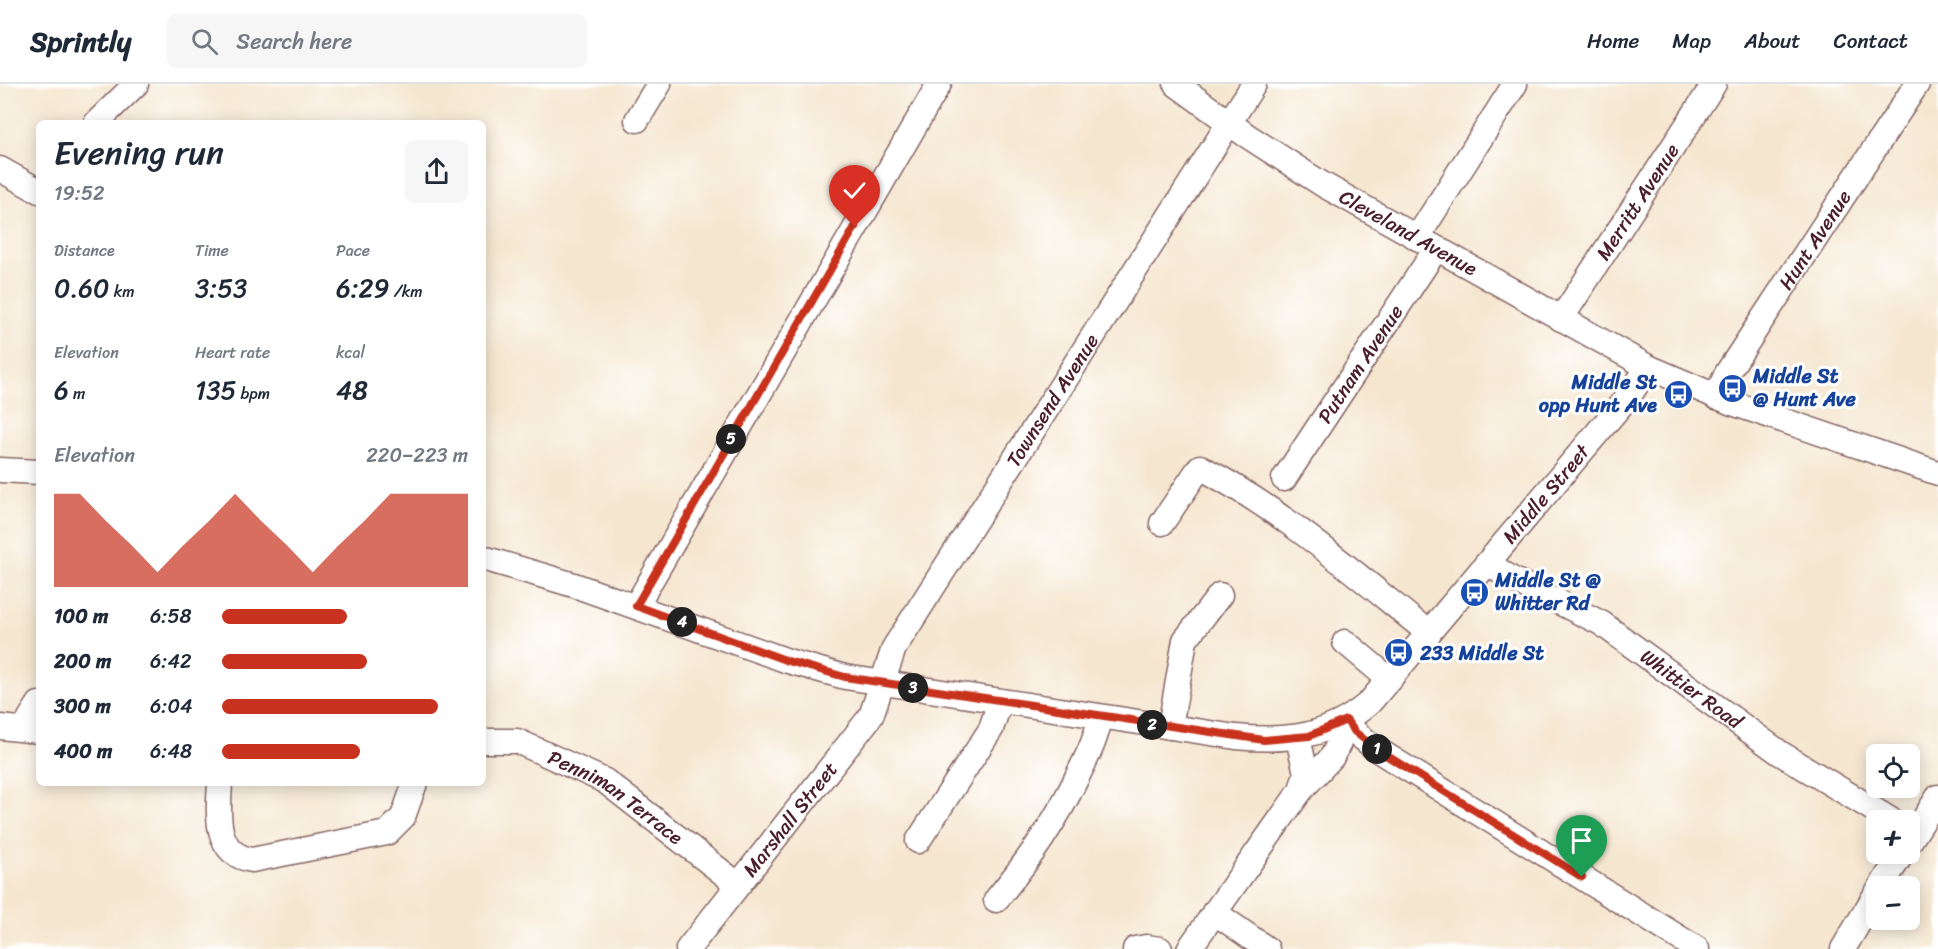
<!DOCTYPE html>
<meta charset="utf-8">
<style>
:root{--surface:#fff;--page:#f6f6f7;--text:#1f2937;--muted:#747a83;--line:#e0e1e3;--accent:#c8321e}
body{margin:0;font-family:Sriracha,sans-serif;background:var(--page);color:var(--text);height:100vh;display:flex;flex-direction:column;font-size:22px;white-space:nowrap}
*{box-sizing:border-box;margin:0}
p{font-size:20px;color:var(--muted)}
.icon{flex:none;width:33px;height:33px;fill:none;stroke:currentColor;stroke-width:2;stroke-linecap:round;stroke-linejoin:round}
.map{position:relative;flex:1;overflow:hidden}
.sheet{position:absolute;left:36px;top:36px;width:450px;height:666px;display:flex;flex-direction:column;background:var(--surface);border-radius:9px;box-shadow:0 3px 15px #0003}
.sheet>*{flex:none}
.tools{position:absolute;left:1866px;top:660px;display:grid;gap:12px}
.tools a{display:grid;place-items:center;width:54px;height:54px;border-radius:9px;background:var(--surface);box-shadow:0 3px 15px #0003;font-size:30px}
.pin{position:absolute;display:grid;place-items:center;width:51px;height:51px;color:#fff;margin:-62px -26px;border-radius:50% 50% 50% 0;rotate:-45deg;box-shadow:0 0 6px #0007}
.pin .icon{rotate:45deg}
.km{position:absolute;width:30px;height:30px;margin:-15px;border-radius:50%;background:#222;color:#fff;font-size:16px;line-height:30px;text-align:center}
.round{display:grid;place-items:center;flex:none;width:63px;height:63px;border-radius:9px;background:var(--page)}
.overview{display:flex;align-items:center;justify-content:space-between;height:102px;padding:0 18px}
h1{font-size:33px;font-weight:600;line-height:45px}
.stats{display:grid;grid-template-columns:repeat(3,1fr);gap:9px;height:102px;padding:6px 18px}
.stats div{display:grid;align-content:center}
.stats b{font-size:26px;font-weight:600}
.stats small{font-size:16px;font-weight:400}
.stats p{font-size:16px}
.chart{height:168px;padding:12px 18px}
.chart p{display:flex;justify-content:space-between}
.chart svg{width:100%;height:108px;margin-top:6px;fill:var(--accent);opacity:.7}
ul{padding:0 18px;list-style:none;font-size:20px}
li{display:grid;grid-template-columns:96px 72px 1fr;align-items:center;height:45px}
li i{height:15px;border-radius:8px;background:var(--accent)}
header{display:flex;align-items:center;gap:36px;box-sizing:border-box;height:84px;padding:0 30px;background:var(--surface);border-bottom:2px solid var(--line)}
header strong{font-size:28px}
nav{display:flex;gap:33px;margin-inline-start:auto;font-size:21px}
.search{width:420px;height:54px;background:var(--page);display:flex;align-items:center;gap:15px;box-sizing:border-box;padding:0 21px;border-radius:9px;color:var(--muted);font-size:22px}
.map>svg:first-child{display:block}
</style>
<header>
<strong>Sprintly</strong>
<div class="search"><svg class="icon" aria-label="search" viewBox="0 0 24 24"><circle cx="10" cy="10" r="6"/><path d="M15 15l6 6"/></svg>Search here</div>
<nav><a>Home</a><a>Map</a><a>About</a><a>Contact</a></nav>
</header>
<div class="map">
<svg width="1938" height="865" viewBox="0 0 1938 865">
<rect width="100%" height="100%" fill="#fff"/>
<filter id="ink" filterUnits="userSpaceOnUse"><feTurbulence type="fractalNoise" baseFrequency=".0167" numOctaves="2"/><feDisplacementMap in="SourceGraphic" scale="12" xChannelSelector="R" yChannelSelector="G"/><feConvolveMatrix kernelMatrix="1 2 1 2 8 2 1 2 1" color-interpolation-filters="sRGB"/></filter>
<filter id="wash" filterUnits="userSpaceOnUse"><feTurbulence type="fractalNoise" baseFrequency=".008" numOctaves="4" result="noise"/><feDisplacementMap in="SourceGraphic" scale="24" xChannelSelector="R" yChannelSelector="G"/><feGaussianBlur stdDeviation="1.35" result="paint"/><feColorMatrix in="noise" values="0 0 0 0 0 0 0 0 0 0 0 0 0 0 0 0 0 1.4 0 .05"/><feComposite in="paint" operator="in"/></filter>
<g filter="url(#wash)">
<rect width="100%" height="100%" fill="#f5e6cf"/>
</g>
<g filter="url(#ink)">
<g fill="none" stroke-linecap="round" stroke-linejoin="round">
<defs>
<g id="minor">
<path id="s1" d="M1176,0l70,51 76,49 326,183 84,36 206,70"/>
<path d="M637,36l22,-36"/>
<path d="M96,39l40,-39"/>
<path d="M0,85l39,22"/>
<path d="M1417,154l98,-154"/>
<path id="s2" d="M1561,235l153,-235"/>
<path id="s3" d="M1716,313l11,-24 190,-289"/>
<path d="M0,386l39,2"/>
<path id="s4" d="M1284,395l152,-230"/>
<path d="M1162,439l38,-56c85,45 154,106 229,166"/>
<path id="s5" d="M483,474l91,27 214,76 57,16 391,60c50,5 95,0 134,-35l261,-309 17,-26"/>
<path id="s6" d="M1488,479l22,15 91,45 179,130 111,67"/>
<path d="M636,522l303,-522"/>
<path d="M1345,558l45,38"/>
<path d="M1346,636l9,12 21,17 321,200"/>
<path d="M0,643l39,4"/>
<path d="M1170,643l15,-87 35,-45"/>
<path d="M27,646l3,-12 9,-14"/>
<path d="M1298,654l8,35 -5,17"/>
<path id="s7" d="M483,657h34l88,40 132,103"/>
<path d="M220,699c-2,31 -6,71 32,77l135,-27 16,-16 12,-34"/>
<path d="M918,757l73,-112 9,-28"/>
<path d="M1910,757l28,-44"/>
<path d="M1881,802l21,-32"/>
<path d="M996,816c34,-42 60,-78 83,-127 9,-18 18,-36 21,-56"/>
<path d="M1214,828l53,37"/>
<path id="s8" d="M688,865l183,-233 23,-68 360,-564"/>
<path d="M1135,865l11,-2 14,2"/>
<path d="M1189,865l112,-159 31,-33 7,-14 -2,-17"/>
<path d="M1843,865l33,-55"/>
</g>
</defs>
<use href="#minor" stroke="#866564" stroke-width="27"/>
<use href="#minor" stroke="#fff" stroke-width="24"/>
</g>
</g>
<g fill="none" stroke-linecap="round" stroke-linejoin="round" filter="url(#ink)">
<defs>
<path id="route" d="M855,143l-219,379 152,55 57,16 419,63 45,-4 37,-16 9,12 21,17 206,128"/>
</defs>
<use href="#route" stroke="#fff" stroke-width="12"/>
<use href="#route" stroke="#c8321e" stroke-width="8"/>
</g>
<defs>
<symbol id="bus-disc" viewBox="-11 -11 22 22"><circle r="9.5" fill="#1a4fb4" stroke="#fff"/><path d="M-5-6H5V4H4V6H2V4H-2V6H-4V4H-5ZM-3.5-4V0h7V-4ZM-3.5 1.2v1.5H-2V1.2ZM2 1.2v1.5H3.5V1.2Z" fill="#fff"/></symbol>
</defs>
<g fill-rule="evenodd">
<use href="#bus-disc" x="1716" y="288" width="33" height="33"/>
<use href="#bus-disc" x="1662" y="294" width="33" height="33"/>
<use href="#bus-disc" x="1458" y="492" width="33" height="33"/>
<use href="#bus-disc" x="1382" y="552" width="33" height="33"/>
</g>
<g text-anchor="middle" stroke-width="6" stroke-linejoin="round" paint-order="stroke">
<g font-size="20" fill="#4a1f2b" stroke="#fff">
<text dy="7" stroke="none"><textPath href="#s2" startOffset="140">Merritt Avenue</textPath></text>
<text dy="7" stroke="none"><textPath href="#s1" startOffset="276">Cleveland Avenue</textPath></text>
<text dy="7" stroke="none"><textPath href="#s3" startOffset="186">Hunt Avenue</textPath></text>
<text dy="7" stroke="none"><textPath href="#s4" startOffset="138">Putnam Avenue</textPath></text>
<text dy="7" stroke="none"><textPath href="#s8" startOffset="662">Townsend Avenue</textPath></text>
<text dy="7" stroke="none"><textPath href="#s5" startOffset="1192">Middle Street</textPath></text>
<text dy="7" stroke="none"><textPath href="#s6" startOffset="240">Whittier Road</textPath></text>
<text dy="7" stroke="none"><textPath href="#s7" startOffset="148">Penniman Terrace</textPath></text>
<text dy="7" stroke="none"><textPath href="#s8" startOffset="165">Marshall Street</textPath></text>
</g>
<g font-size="20" font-weight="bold" fill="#164399" stroke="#fff" text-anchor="start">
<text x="1753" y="299">Middle St<tspan x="1753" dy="23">@ Hunt Ave</tspan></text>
<text x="1657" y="305" text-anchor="end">Middle St<tspan x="1657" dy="23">opp Hunt Ave</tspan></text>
<text x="1495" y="503">Middle St @<tspan x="1495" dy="23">Whitter Rd</tspan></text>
<text x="1420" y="576">233 Middle St</text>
</g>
</g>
</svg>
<div class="tools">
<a><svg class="icon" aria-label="locate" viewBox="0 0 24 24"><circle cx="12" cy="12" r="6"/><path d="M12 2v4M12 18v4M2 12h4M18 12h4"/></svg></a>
<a>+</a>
<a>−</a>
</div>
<div class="pin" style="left:1582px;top:793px;background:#1e9e55"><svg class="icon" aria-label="arrive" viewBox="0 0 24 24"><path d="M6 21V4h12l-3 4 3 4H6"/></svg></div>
<div class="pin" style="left:855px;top:143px;background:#d93025"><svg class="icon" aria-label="check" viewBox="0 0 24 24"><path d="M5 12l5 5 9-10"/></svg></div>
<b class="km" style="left:1377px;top:665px">1</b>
<b class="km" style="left:1152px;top:641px">2</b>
<b class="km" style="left:913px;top:604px">3</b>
<b class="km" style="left:682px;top:538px">4</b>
<b class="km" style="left:731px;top:355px">5</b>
<section class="sheet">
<div class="overview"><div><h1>Evening run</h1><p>19:52</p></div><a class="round"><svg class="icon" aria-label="share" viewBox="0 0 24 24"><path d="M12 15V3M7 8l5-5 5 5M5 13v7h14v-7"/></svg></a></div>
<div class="stats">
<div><p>Distance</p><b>0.60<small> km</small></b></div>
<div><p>Time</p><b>3:53</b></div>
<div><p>Pace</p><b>6:29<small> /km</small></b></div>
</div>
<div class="stats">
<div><p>Elevation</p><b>6<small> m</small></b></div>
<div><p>Heart rate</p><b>135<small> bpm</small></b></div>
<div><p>kcal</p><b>48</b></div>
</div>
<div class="chart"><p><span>Elevation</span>220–223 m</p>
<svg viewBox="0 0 160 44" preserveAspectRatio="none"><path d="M0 44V6L10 6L20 17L30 27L40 38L50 27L60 17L70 6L80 17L90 27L100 38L110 27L120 17L130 6L140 6L150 6L160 6V44z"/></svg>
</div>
<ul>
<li><b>100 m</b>6:58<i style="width:51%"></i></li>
<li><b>200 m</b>6:42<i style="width:59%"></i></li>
<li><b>300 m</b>6:04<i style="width:88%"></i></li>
<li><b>400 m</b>6:48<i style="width:56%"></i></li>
</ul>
</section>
</div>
